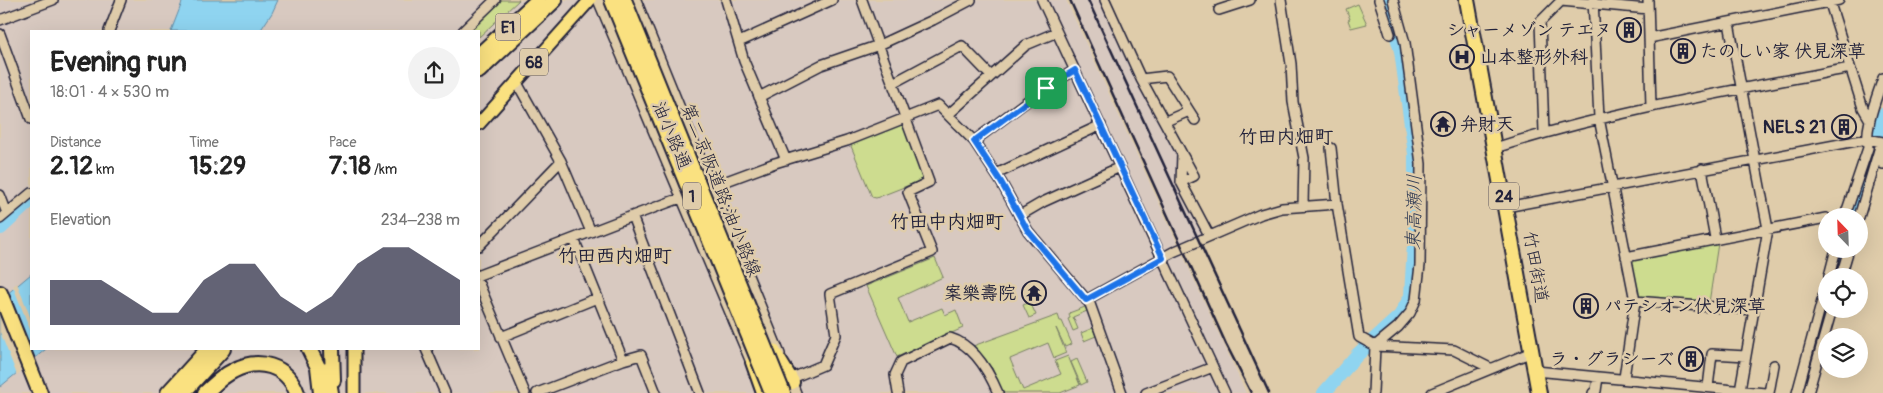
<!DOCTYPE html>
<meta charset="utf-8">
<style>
:root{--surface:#fff;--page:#f2f2f2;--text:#222;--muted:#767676;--accent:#22223b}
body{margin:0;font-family:Pangolin,"Klee One",sans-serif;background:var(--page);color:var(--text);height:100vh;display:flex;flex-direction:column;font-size:19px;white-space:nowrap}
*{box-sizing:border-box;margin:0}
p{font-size:16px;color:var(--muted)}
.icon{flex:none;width:28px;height:28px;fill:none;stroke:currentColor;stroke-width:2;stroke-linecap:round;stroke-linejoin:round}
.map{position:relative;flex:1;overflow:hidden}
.sheet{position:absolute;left:30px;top:30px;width:450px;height:320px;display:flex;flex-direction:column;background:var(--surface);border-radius:0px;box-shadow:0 5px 20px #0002}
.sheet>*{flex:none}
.needle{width:32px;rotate:337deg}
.buttons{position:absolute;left:1818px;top:208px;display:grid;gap:10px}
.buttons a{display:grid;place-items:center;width:50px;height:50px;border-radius:50%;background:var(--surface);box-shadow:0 5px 20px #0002;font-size:25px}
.pin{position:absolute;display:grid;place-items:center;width:42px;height:42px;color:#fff;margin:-21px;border-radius:10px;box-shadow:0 2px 8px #0006}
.round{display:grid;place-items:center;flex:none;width:52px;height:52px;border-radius:26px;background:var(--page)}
.headline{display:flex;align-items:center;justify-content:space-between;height:85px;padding:0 20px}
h1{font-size:28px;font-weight:700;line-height:38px}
.metrics{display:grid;grid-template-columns:repeat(3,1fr);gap:8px;height:85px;padding:5px 20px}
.metrics div{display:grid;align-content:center}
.metrics b{font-size:25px;font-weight:700}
.metrics small{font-size:14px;font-weight:400}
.metrics p{font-size:14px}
.chart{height:140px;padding:10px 20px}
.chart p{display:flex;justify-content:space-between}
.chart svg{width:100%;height:90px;margin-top:5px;fill:var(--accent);opacity:.7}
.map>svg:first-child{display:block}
</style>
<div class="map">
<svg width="1883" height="393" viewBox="0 0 1883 393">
<rect width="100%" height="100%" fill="#dfccaa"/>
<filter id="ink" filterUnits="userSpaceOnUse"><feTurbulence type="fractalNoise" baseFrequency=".02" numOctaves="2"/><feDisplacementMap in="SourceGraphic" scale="10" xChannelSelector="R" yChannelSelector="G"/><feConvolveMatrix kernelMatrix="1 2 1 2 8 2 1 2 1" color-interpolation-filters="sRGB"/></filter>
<g filter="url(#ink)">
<path fill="#d8c9c0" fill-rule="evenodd" d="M0,0h1066l180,393h-1246zM31,31h448v318h-448z
M1070,0h30l78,159 -1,19 26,55 -23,10z"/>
<path fill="#cddc8f" stroke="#787f65" d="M502,0h17l-40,37v-6h-10z
M1358,4l9,20 -16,4 -3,-8 2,-1 -4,-10z
M900,123l5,2 19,51 -2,4 -46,18 -4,-1 -21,-51 1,-3z
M1718,243l-9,60 -67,-3 -6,-6 -6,-34z
M935,258l8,19 -45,21 10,24 34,-14 3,7 11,-5 7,18 -66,29 -31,-71z
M1030,302l6,13 -7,3 -6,-13z
M1085,307l2,4 -14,6 5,12 -5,2 -5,-12 2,-1 -1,-5z
M1058,315l2,6h2l10,23 -7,3 -9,-19 10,25 -12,5 -6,-15 -38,16 13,31 38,-16 -6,-13 13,-5 12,29 -20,8h-57l-11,-25 -21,-20 2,-2z
M1093,328l3,8 -12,5 -3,-8z
M1077,359l10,23 -6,3 -10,-23z"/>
<path fill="#8fd4f0" stroke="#638da8" d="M183,0h95l-6,13 -12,18h-89z
M31,274v75h15l-46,38v-87z"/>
<path fill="#dfccaa" d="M17,283l14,36v13l-18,-46z
M0,296l34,65 -17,14 -17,-43z"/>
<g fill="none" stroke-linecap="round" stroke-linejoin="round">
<path stroke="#8fd4f0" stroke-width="14" d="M1853,216l30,-101
M1,228l30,-28
M1836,276l8,-27
M1324,393l33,-38 43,-39 11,-20 4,-69v-73l-14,-103 -15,-51
M1802,393l25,-84"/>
<defs>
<path id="minor" d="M598,0l155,367
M636,0l144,354
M726,0l18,61 42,99
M1042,0l183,393
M1105,0l36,79 41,75 -1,28 28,53
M1281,0l10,64 2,38 11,56 -1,48
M1379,0l11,34
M1593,0l6,118 36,183 -11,77
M1648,0l3,107
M1829,0l34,108 7,12
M1219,10l31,-10
M0,20l53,-20
M1729,23l39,206 -28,161
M109,31l12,-31
M463,31l32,-31
M0,34l31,85
M1649,38l190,-38
M739,42l93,-42
M1141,79l26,-3 28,44
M516,81l45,80 30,71
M893,83l69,-37 29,30
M759,97l62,-32 58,-20 54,-25 38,-20
M949,114l77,-69 31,-13
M1166,121l23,-10
M1544,132l-4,-110 21,-21 87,8
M974,141l72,-54 29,-17
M1331,148l6,56 22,133 16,9 79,4 36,18
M1495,148c116,-37 236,-57 355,-80
M1881,148l2,16
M1702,169l13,69
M996,174l105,-49
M1181,182l13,-6 -11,-20
M0,195l7,18
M1506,207l361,-68 16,3
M632,216l68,177
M1019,216l24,-14 77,-35
M1845,216l23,-68c-3,-23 8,-48 15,-70
M1859,217l22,-74
M0,219l31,-26
M574,239l49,121
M479,246l82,-85
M1626,257l200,-39
M479,275l153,-59 143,-53 72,-22 91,-36 36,36 27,41 27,49 62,73 32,89
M1829,276l7,-27
M1841,276l8,-27
M479,284l46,109
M1086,300l87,-48 88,-38 21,-6 55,-4
M1635,301l119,9
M501,337l96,-39
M426,349l19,44
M1536,371l229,22
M790,378l6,15
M790,379l33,-14 13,-30 -6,-41 102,-42 -24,-60 21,-10 -67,-182
M1708,387l4,-33 34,2
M537,393l86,-33 18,-5 15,38
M898,393l-3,-18 6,-13 49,-24c24,7 39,34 48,55
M1146,393l67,-26
M1373,393l2,-47 23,-19 12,-14 6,-13 4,-35 1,-101 -16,-121 -12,-43
M1432,393l100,-41
M1593,393l3,-2 2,-14
M1769,393l5,-28
M1797,393l29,-107
M1808,393l24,-84"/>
<path id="major" d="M479,124l111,-124
M354,393v-44"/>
<path id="highway" d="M1467,0l72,393
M479,55l59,-55
M479,71l76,-71
M0,293l40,100
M309,349l9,18 3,26
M332,349l1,31
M773,351l19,31
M753,362l11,31
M327,370l4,23
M168,393l40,-44
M183,393l40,-44
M205,393c9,-8 17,-17 28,-22 25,-14 54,-6 64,22"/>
</defs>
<use href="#minor" stroke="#22223b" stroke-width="12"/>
<use href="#major" stroke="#22223b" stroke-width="15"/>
<use href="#highway" stroke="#22223b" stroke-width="18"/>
<use href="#minor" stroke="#dfccaa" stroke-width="9"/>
<use href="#major" stroke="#fae180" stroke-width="11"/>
<use href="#highway" stroke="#fae180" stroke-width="14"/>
<path stroke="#22223b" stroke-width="2.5" d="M1070,0l156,344 25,49
M1088,0l181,393"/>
<defs>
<path id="highway-bridge" d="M612,0l160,393
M624,0l159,393"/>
</defs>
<use href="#highway-bridge" stroke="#22223b" stroke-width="18" stroke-linecap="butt"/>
<use href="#highway-bridge" stroke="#fae180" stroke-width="14"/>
</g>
</g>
<g fill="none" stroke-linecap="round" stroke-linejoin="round" filter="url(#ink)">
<defs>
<path id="route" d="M1075,70l88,188 -77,42 -58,-69 -27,-49 -27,-41 72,-53z"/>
</defs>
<use href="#route" stroke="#fff" stroke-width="10"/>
<use href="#route" stroke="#1a73e8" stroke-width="6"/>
</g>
<defs>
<symbol id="building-ring" viewBox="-11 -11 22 22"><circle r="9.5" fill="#dfccaa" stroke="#22223b" stroke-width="1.5"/><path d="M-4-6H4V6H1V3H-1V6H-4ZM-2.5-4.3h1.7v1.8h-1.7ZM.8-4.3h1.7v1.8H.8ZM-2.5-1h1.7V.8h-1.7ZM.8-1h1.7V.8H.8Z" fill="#22223b"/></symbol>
<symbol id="hospital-ring" viewBox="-11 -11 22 22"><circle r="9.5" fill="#dfccaa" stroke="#22223b" stroke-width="1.5"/><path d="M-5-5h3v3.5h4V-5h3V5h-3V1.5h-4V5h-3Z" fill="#22223b"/></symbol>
<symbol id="temple-ring" viewBox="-11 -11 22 22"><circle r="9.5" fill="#dfccaa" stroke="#22223b" stroke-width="1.5"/><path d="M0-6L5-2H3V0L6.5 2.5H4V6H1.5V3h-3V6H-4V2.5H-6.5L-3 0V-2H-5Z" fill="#22223b"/></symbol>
</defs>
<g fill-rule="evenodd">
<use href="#building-ring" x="1615" y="16" width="28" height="28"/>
<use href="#building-ring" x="1669" y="37" width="28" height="28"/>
<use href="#hospital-ring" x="1448" y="43" width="28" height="28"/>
<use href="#temple-ring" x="1429" y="110" width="28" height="28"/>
<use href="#building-ring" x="1830" y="113" width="28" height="28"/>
<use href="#temple-ring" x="1020" y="279" width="28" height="28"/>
<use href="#building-ring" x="1572" y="292" width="28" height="28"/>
<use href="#building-ring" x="1677" y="345" width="28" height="28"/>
</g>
<g text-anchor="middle" stroke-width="5" stroke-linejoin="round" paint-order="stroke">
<g fill="#dfccaa" stroke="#5b555c" stroke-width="1">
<rect x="495.5" y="13.5" width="25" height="27" rx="4"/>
<rect x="520" y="48.5" width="28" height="27" rx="4"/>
<rect x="683" y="182.5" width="18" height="27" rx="4"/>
<rect x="1489" y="182.5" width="30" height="27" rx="4"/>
</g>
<g font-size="16" font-weight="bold" fill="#22223b">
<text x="508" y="33">E1</text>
<text x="534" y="68">68</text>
<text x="692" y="202">1</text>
<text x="1504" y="202">24</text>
</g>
<g font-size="18" font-weight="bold" fill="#22223b" stroke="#dfccaa" text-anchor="end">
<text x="1612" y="36">シャーメゾン テエヌ</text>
<text x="1700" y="57" text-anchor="start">たのしい家 伏見深草</text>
<text x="1480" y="63" text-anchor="start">山本整形外科</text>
<text x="1460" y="130" text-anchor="start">弁財天</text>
<text x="1826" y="133">NELS 21</text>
<text x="1016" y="299">案樂壽院</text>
<text x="1604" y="312" text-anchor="start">パテシオン伏見深草</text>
<text x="1674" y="365">ラ・グラシーズ</text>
</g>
<g font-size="18" fill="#22223b" stroke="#dfccaa">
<text transform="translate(672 135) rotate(67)" y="6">油小路通</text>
<text transform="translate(721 190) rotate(68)" y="6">第二京阪道路;油小路線</text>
<text transform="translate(1536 267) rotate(80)" y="6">竹田街道</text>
</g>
<g font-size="19" font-weight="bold" fill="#22223b" stroke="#dfccaa">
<text x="1286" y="143">竹田内畑町</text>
<text x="947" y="228">竹田中内畑町</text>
<text x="615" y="262">竹田西内畑町</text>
</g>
<g font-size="19" font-style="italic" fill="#323d56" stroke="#dfccaa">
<text transform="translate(1413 212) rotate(-89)" y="7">東高瀬川</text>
</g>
</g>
</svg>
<div class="buttons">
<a><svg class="needle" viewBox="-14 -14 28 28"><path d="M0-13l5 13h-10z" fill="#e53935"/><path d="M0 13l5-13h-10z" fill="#767676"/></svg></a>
<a><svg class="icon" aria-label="locate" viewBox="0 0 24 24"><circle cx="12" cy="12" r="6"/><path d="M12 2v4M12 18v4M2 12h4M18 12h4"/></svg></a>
<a><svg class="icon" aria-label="layers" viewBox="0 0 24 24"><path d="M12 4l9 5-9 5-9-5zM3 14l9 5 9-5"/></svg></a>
</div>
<div class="pin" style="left:1046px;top:88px;background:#1e9e55"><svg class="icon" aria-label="arrive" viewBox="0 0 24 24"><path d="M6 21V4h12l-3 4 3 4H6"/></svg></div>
<section class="sheet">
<div class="headline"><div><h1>Evening run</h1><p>18:01 · 4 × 530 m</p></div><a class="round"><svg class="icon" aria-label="share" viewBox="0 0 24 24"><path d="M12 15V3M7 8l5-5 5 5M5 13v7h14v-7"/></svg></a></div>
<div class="metrics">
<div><p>Distance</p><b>2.12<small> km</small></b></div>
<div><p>Time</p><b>15:29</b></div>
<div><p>Pace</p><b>7:18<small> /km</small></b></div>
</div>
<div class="chart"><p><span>Elevation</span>234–238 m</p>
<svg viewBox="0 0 160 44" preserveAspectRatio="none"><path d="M0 44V22L10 22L20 22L30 30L40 38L50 38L60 22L70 14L80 14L90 30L100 38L110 30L120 14L130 6L140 6L150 14L160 22V44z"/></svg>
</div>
</section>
</div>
